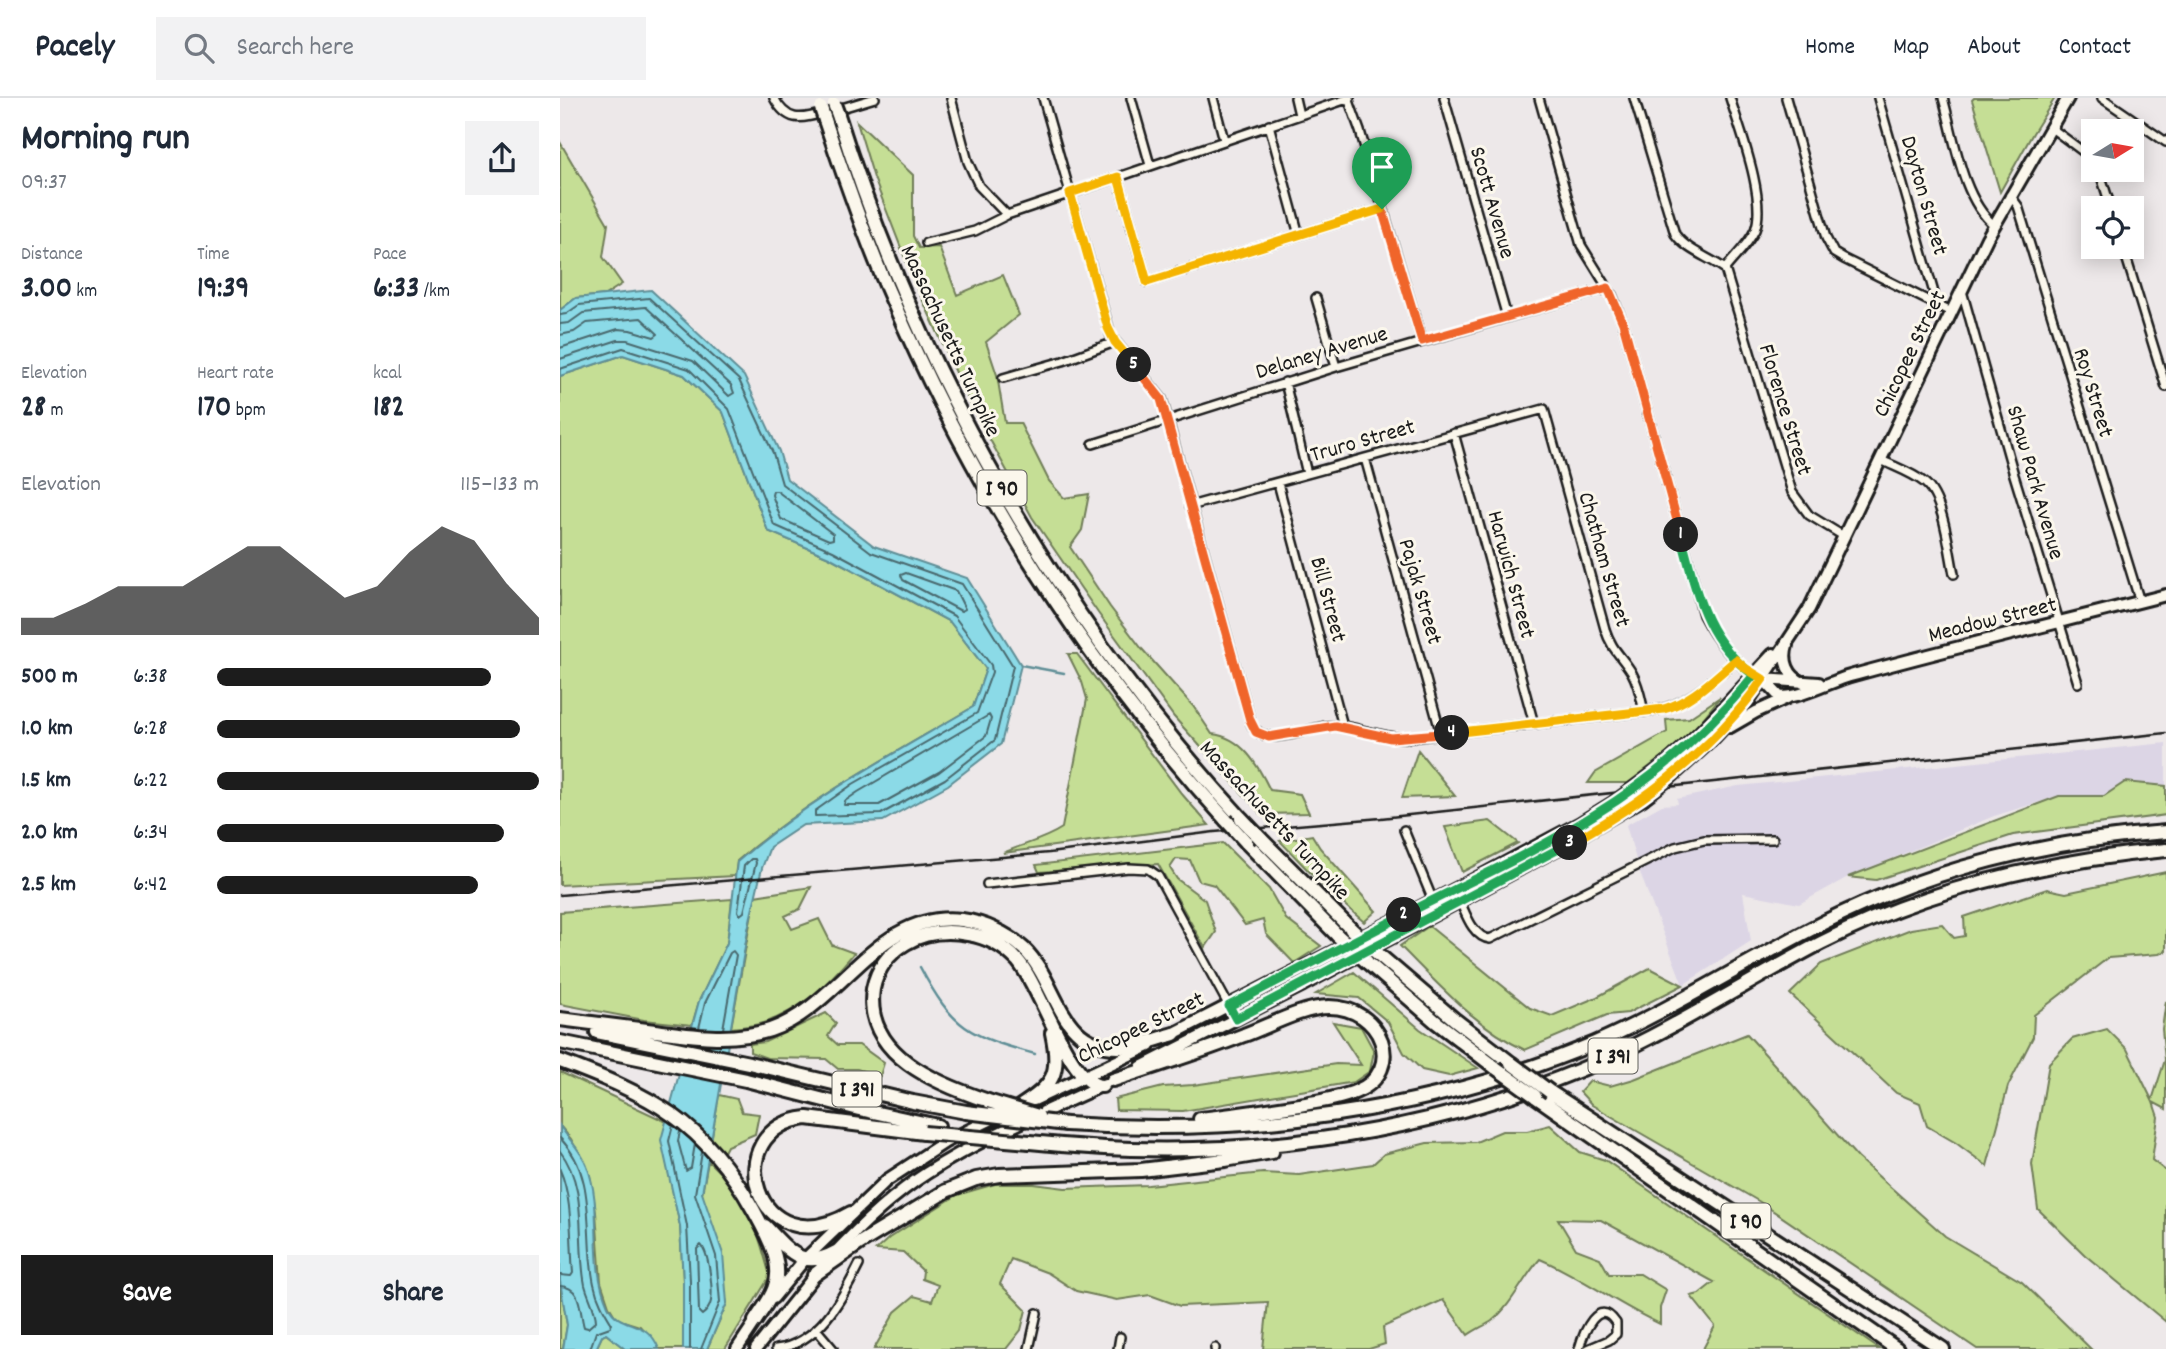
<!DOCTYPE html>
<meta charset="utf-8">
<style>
:root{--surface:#fff;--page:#f2f2f3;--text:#1f2937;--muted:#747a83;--line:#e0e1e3;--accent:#1c1c1c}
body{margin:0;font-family:Dekko,sans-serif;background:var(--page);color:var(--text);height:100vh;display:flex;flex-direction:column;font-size:26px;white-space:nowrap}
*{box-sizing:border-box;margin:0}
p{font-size:23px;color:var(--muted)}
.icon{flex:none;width:38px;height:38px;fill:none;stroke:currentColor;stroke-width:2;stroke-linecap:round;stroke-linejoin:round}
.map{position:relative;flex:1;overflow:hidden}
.details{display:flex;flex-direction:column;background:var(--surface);width:560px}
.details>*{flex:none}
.needle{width:46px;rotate:79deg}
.buttons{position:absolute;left:1521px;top:21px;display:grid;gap:14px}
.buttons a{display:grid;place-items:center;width:63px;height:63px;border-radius:0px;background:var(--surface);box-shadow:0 4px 18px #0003;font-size:35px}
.pin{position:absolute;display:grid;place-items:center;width:60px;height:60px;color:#fff;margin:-72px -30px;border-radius:50% 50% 50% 0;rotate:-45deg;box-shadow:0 0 7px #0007}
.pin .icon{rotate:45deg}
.km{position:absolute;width:35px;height:35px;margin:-18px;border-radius:50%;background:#222;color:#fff;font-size:19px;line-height:35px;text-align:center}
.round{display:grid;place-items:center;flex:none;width:74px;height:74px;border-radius:0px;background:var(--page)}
.overview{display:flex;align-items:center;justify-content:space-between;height:119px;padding:0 21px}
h1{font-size:38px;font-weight:700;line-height:52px}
.metrics{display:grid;grid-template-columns:repeat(3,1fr);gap:10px;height:119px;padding:7px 21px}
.metrics div{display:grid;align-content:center}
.metrics b{font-size:30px;font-weight:700}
.metrics small{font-size:19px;font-weight:400}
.metrics p{font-size:19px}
.chart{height:196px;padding:14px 21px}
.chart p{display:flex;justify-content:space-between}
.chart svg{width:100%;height:126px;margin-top:7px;fill:var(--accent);opacity:.7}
.cta{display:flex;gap:14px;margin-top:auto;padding:14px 21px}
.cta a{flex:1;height:80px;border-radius:0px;background:var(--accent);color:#fff;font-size:28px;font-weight:700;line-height:80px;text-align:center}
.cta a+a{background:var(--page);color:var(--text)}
ul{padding:0 21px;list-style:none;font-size:23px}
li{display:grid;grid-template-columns:112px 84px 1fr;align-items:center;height:52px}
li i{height:18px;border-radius:9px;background:var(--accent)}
header{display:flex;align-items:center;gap:42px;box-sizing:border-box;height:98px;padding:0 35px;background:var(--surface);border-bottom:2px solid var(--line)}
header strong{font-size:33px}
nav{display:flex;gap:38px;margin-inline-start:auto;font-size:24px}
.search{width:490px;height:63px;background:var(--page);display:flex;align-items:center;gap:18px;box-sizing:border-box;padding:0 24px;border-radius:0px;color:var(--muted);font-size:26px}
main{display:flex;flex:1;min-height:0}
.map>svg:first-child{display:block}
</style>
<header>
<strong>Pacely</strong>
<div class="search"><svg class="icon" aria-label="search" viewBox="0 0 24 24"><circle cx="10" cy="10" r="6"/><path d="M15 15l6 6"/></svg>Search here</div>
<nav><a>Home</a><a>Map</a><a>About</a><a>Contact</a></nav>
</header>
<main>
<section class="details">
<div class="overview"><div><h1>Morning run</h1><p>09:37</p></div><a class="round"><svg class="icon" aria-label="share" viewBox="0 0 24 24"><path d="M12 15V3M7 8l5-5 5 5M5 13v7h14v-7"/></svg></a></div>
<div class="metrics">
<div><p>Distance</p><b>3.00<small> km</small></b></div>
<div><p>Time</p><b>19:39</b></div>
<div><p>Pace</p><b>6:33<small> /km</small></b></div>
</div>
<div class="metrics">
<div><p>Elevation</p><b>28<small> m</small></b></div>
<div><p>Heart rate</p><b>170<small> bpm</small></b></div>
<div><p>kcal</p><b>182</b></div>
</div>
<div class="chart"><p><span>Elevation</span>115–133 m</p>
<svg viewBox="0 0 160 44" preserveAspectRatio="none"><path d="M0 44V38L10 38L20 33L30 27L40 27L50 27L60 20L70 13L80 13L90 22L100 31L110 27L120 15L130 6L140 11L150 26L160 38V44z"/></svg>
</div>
<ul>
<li><b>500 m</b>6:38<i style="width:85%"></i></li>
<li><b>1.0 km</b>6:28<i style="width:94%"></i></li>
<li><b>1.5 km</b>6:22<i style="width:100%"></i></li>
<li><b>2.0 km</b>6:34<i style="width:89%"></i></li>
<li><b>2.5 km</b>6:42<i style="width:81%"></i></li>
</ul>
<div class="cta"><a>Save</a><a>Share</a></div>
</section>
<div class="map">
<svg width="1606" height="1251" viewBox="0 0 1606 1251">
<rect width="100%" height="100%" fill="#ede8e9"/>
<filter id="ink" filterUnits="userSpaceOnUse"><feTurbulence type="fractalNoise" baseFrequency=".0143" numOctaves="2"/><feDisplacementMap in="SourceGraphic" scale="14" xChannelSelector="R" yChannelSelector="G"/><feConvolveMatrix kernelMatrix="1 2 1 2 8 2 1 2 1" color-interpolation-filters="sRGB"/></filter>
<g filter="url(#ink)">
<path fill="#dcd5e5" d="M1606,645v43l-41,-3 -21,13h-45l-65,20 -146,61 -49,27 -56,-11 8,48 -68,44 -43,-112 -14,-48 36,-20 16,-1 -1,-5 61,-13z"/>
<path fill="#c5de95" stroke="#707d58" stroke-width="2" d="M1414,0h81l-22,35 -33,59 -28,-92z
M297,24l56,53v61l6,12 20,-1 18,48 46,-20 16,40 -33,27 11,33 8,48h15l29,58 15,17 25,-4 -7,36 -12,17 40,60 32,42 51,57 19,28c30,3 46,31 58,56l30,4 9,19 -48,1 -87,-97 -76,-104 -66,-96 -62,-114 -57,-124 -39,-101z
M0,44l48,82 -5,33 19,27 -17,11 -29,3 -16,12z
M63,257l61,20 39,37 45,119 61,26 121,65 36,47 -13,38c-81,48 -165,92 -236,154l-2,15 -175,9v-509z
M508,556h9l104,139 28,32 -206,28c20,-9 41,-13 59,-25l25,-129 -5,-17z
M1160,599l-22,28 -32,29 -38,29h-40l7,-10 72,-41 -1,-12 23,-2z
M858,652l37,46 -53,2z
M1565,684l41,4v29l-153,20 -137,45 -28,-3 211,-81h45z
M930,723l28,22 -56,29 -17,-45z
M752,737l8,13 56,63 -12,11 -41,-36 -43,-45z
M663,745l46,46 17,30 35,27 -27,17 -28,-29 -3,-14 -18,5 -31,-40 -15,-4 -9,-21 -14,-1 -6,9 7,11 28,21 11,32 -11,16 -47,-84 -119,8 -3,-7z
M1606,774v79l-7,3 -51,4 -74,57 -1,22 -25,49 -21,80 -31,-23 -29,-17 -7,-23 -24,-10 -106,-99 31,-30 90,-35 31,-5 12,14 11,-2 -1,-19 83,-28 19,4z
M251,789l-11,22 -15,7 7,13 27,-10 13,26 22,8c-25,30 -52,57 -90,70 -11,3 -23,4 -33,5l24,-132z
M172,801l-5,44 -28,58 -7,24 -48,-5 -84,-16v-92z
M869,828l101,82 22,8 45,-19 53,-29 33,17 -55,28 -21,2 -82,35c-49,-23 -87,-66 -125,-104z
M794,874l66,57 58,39 -29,8 -27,-6 -18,-17 -16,-31 -29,-24 -43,-4z
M1606,903v108l-13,-7 5,15 -6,43 14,11v151l-81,-67 -47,-46 -6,-45 17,-101 23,-24 35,-10 20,20 25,51 13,-40 -3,-31z
M266,915l10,10 -8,13 10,9h21l25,18 -4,13 -23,-7h-19l-12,-10 -59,-1 -17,-6v-8l15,-2z
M773,924l28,5 13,24 -4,20 -16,11 -171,29 -67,-1 -1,-11 48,-12 30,-2 143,-21 25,1z
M1187,936l111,124 87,78 77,46 69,67h-114l-217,-147 -168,-97 -12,-13 10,-11 20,5 24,-7z
M0,974l107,50 -5,19 18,85 3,55v68h-24l-19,-23 -23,-7 -8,-13 -8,-24 -5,-70 -6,-37 -19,-36 -11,-13z
M159,997l18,4 5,13 17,2 -4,20 -28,12 -3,6 -13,-11z
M990,1027l30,27 25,8 274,189h-176l12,-23 -24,-30 8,-2 15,-12 -113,-62 -43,-1 18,30 24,9 9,16h31l26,16 -6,18v16c-42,-19 -78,-47 -120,-65 -17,19 -28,46 -48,62 -8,5 -17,9 -24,14l-25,-35 -60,27 2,17 -16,5h-106l5,-47 -88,4 -30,-11 -33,5 -41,-9 -28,-18 -37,-14 -11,25 26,26 -5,20 -15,19h-132l21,-37 19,-16 18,5 6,-16 -16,-6 1,-8 -20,-19 -27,-2 13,-12 68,-43 38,-11h39l31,4 83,-3 115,-12 36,2 74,-11 11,-10 43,-11 49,-1 26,-11h25z
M148,1063c40,36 48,64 62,115l-45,73h-18l20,-46 -25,-109z
M0,1183l7,44 -4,24h-3z
M46,1236l19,15h-29l6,-13z"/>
<path fill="#8bdae7" stroke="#5f8e96" stroke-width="2" d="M91,192l93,86 35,75 8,28 87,67 93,32 54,87 -20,79 -53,41 -65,36 -80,4 -33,22 -8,21 -14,61 -46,264 21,61 4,49 -20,46h-24v-68l-3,-55 -19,-86 38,-139 28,-58 10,-81c71,-63 155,-107 236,-155l13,-38 -36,-47 -121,-65 -61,-26 -45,-119 -39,-37 -61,-20 -63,21v-66l16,-12z
M0,1028c9,14 21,24 27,40 17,45 1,96 21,140 12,25 39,11 51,43h-34l-19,-15 -4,2 -6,13h-33l4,-24 -7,-44z"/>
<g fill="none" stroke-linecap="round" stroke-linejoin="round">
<path stroke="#48686d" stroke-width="2" d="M0,217l6,-1 13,-9 70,-7 90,82 34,73 9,31 89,68 91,32 51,82 -18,74 -50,39 -64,35 -66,2v-5l38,-27 124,-71 15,-41 -1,-7 -37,-49 -121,-65 -59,-26 -45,-116 -40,-40 -66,-21 -63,21
M0,226l9,-1 14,-10 63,-6 85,78 3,8 -5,3 -36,-35 -66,-21h-9l-58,19
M0,237l14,-3 13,-9 54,-5 17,16 -4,3 -24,-7 -12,-1 -58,19
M213,393h4l56,43v5l-4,1 -48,-21 -9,-24z
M346,475l50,18 9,18 -4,2 -58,-31 -2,-5z
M429,617l2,4 -5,17 -47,36 -60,33h-35l1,-4 13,-9z
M191,761h4l1,4 -12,49 -4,3 -2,-4 6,-45z
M139,930l6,-25 25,-50 3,-2 3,4 -13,74
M113,1027l-4,16 18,85 3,55v68
M120,1033l-2,10 8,30 5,-3 4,-24
M0,1040c39,40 23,96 34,146 3,15 10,27 18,40l-2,3 -14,5 -6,17
M0,1053c29,38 16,89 25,134 3,12 11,25 11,36l-8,7 -4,-1c-5,-16 -1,-40 -24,-41
M0,1072c13,29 10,71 13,103l-2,3 -11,-1
M141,1147c8,8 12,44 10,56 -1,6 -5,11 -9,14l-3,-3 -2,-63z
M141,1251l19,-47 -4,-46 -21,-62 7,-42"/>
<path stroke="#5f8e96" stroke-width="2.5" d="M461,567l43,8
M360,869c33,62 49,69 115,87"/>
<defs>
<path id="street" d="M214,0c13,24 26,22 49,15
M391,0l17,64 11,24 28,29
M483,0l68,238 51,63 89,324c11,27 54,6 76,3 26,-3 53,13 82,12l248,-28c32,-6 55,-30 79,-50
M571,0l19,67
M653,0l11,42
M735,0l4,17
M788,0l12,33 62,210
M884,0l63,219
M979,0l42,147 31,50 11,28 80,292c12,23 30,47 53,61
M1074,0l41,136c12,17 34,23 50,35
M1226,0l40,140 8,15 10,6 107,53
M1318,0l56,195 -1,10
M1383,0c11,38 19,101 51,127
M1542,0l64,44
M275,12l40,-12
M709,27l30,110
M1490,29l43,32
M1539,72l12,38
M558,79l29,105 235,-73
M1450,97l8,11 122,396
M366,145l49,-12 32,-16 343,-117
M1563,149l43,140
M1165,171l67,223 17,23 36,22
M1165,171c10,-13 23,-24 30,-39 12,-30 -15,-100 -25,-132
M1402,193l52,184 64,208
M756,200l20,69
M443,280l60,-17 52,-19
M725,284l22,92
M894,335l80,291
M533,346l243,-77 272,-79
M805,360l76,276
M1321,362c14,7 32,13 44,23 19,16 24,67 29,91
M718,385l65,243
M630,408l354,-97 61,220c7,22 17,27 27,44 7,12 9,26 12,39
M844,732l34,83
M427,786l142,-16 19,1 10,7 78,143
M898,799c7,14 14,40 32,42l185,-92 29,-7 69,-1
M256,1231l17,20
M216,1251c42,-5 66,-50 83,-84
M469,1251l8,-36
M558,1251l2,-12
M655,1251v-1
M1019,1251c4,-15 19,-54 37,-26v11l-7,6 -21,9"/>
<path id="secondary" d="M1227,547c-5,16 1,31 16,38
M1203,581l16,17c16,5 53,-15 71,-20 105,-29 211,-54 316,-81
M1203,581l56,4
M1170,629l26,-15 31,-14
M1109,681l44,-40 34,-36 62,-94 178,-371 81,-140
M1083,683c50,-36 88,-82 130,-127
M607,939l306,-157 107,-57 34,-21
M581,969l162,-82 254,-136 86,-50
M474,1002l115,-54
M271,1159c29,-31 60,-61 96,-84 56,-36 118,-61 178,-89
M213,1200l31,-38 83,-80 58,-38 55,-27
M177,1251l22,-33
M196,1251l64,-80"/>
<path id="highway" d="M278,17c81,258 220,503 403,703
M265,22c20,60 41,121 67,179 82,190 195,368 334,521
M701,741l90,90
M686,744l92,94
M818,856l76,65 57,44
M807,864l68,59 61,47
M0,921c31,4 63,8 95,12 39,5 77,11 115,-1 71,-24 108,-121 192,-110 22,3 45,13 62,29 35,34 34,101 98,98 18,-1 35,-8 52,-13
M37,934l152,31 164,39 53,10
M0,944l186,38 113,29 79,17
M0,963c91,34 144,60 193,148 12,22 32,54 21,80 -4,11 -12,21 -19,32
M553,982c44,-14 88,-28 131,-45 25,-9 59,-28 85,-28 53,0 77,63 28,84 -17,8 -38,10 -57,14 -33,5 -67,10 -100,14
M990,994l393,257
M975,998l362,253
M428,1003c-50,-17 -125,-46 -115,-112 4,-20 16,-36 33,-46 19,-11 41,-13 62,-9 19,3 37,13 50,27 23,26 51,123 84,125
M459,1009c35,-22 42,-33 33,-74
M506,1026c178,12 363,-11 529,-81 85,-37 162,-89 246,-129 103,-49 212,-74 325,-82
M470,1044c194,21 389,-2 569,-80 77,-34 147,-80 222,-119 108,-55 225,-82 345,-93
M291,1115c-97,57 -135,-86 -44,-95l117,15
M205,1128c23,24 37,45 71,26
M254,1177l46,-32 86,-52 30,-12 23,-4 142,-5 84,-10 47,-8"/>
</defs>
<use href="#street" stroke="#1c1c1c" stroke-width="12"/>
<use href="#secondary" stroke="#1c1c1c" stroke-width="16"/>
<use href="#highway" stroke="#1c1c1c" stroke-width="18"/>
<use href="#street" stroke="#fbf7ec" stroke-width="7"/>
<use href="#secondary" stroke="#fbf7ec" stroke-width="10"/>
<use href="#highway" stroke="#fbf7ec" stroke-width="12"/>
<path stroke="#1c1c1c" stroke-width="2.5" d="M0,797l489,-42 165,-21 167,-14 785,-85"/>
<defs>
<path id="secondary-bridge" d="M1083,701l26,-20
M1054,704l29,-21"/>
<path id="highway-bridge" d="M274,6l4,11
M261,10l4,12
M681,720l20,21
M666,722l20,22
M791,831l27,25
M778,838l29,26
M951,965l39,29
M936,970l39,28
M428,1003l50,15
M406,1014l100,12
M364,1035l106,9"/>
</defs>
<use href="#secondary-bridge" stroke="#1c1c1c" stroke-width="16" stroke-linecap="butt"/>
<use href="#highway-bridge" stroke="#1c1c1c" stroke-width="18" stroke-linecap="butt"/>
<use href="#secondary-bridge" stroke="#fbf7ec" stroke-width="10"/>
<use href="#highway-bridge" stroke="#fbf7ec" stroke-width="12"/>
</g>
</g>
<g fill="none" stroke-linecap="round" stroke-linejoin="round" filter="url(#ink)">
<defs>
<path id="split-1" d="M822,111l40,132 186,-53 15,35 58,212"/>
<path id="split-2" d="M844,817c63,-33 130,-62 190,-100 61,-37 115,-85 160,-140 -50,-35 -58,-85 -73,-140"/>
<path id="split-3" d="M844,817l-175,91 7,13 334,-176"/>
<path id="split-4" d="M892,635l212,-24c29,-8 50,-31 72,-49l9,8 18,11c-49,70 -118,123 -193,164"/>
<path id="split-5" d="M574,267l27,34 89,321 6,12 13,5 66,-11 56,12 61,-5"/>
<path id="split-6" d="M574,267l-19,-23 -7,-14 -38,-135 48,-16 29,105 235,-73"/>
</defs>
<use href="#split-1" stroke="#fff" stroke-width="14"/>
<use href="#split-2" stroke="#fff" stroke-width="14"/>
<use href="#split-3" stroke="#fff" stroke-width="14"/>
<use href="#split-4" stroke="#fff" stroke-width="14"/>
<use href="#split-5" stroke="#fff" stroke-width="14"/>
<use href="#split-6" stroke="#fff" stroke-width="14"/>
<use href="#split-1" stroke="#f0652b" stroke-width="9"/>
<use href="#split-2" stroke="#22a559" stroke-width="9"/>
<use href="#split-3" stroke="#22a559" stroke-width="9"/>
<use href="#split-4" stroke="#f5b400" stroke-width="9"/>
<use href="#split-5" stroke="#f0652b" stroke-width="9"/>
<use href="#split-6" stroke="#f5b400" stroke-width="9"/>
</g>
<g text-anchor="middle" stroke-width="6" stroke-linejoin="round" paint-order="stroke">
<g fill="#fbf7ec" stroke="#5f5e5a" stroke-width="2">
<rect x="417.5" y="372.5" width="49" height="35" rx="5"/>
<rect x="1028.5" y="940.5" width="49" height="35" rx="5"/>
<rect x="272.5" y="973.5" width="49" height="35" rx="5"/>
<rect x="1161.5" y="1105.5" width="49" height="35" rx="5"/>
</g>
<g font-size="21" font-weight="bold" fill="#1c1c1c">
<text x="442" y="397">I 90</text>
<text x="1053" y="965">I 391</text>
<text x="297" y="998">I 391</text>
<text x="1186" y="1130">I 90</text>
</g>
<g font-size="23" fill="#1c1c1c" stroke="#fbf7ec">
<text transform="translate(1366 97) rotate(74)" y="8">Dayton Street</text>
<text transform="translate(934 104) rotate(74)" y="8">Scott Avenue</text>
<text transform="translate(392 242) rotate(65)" y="8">Massachusetts Turnpike</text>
<text transform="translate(761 253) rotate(-17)" y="8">Delaney Avenue</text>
<text transform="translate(1348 255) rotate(-64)" y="8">Chicopee Street</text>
<text transform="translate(1535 294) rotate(73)" y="8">Roy Street</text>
<text transform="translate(1227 311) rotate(73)" y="8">Florence Street</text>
<text transform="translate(802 341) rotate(-16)" y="8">Truro Street</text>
<text transform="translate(1477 384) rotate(74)" y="8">Shaw Park Avenue</text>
<text transform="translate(1046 461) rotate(74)" y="8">Chatham Street</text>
<text transform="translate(953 476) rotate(75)" y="8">Harwich Street</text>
<text transform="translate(862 493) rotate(74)" y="8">Pajak Street</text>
<text transform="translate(770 501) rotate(75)" y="8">Bill Street</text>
<text transform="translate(1432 520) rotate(-14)" y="8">Meadow Street</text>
<text transform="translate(716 721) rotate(47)" y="8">Massachusetts Turnpike</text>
<text transform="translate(580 928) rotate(-26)" y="8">Chicopee Street</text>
</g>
</g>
</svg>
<div class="buttons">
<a><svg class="needle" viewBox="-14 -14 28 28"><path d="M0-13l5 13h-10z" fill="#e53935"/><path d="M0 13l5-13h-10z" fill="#747a83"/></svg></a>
<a><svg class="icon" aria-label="locate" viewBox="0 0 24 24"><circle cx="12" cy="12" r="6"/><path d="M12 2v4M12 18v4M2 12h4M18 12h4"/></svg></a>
</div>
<div class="pin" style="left:822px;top:111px;background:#1e9e55"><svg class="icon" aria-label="arrive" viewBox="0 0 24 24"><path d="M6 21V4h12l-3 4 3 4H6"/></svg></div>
<b class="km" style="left:1121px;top:437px">1</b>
<b class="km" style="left:844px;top:817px">2</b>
<b class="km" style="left:1010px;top:745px">3</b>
<b class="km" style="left:892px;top:635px">4</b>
<b class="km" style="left:574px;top:267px">5</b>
</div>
</main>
